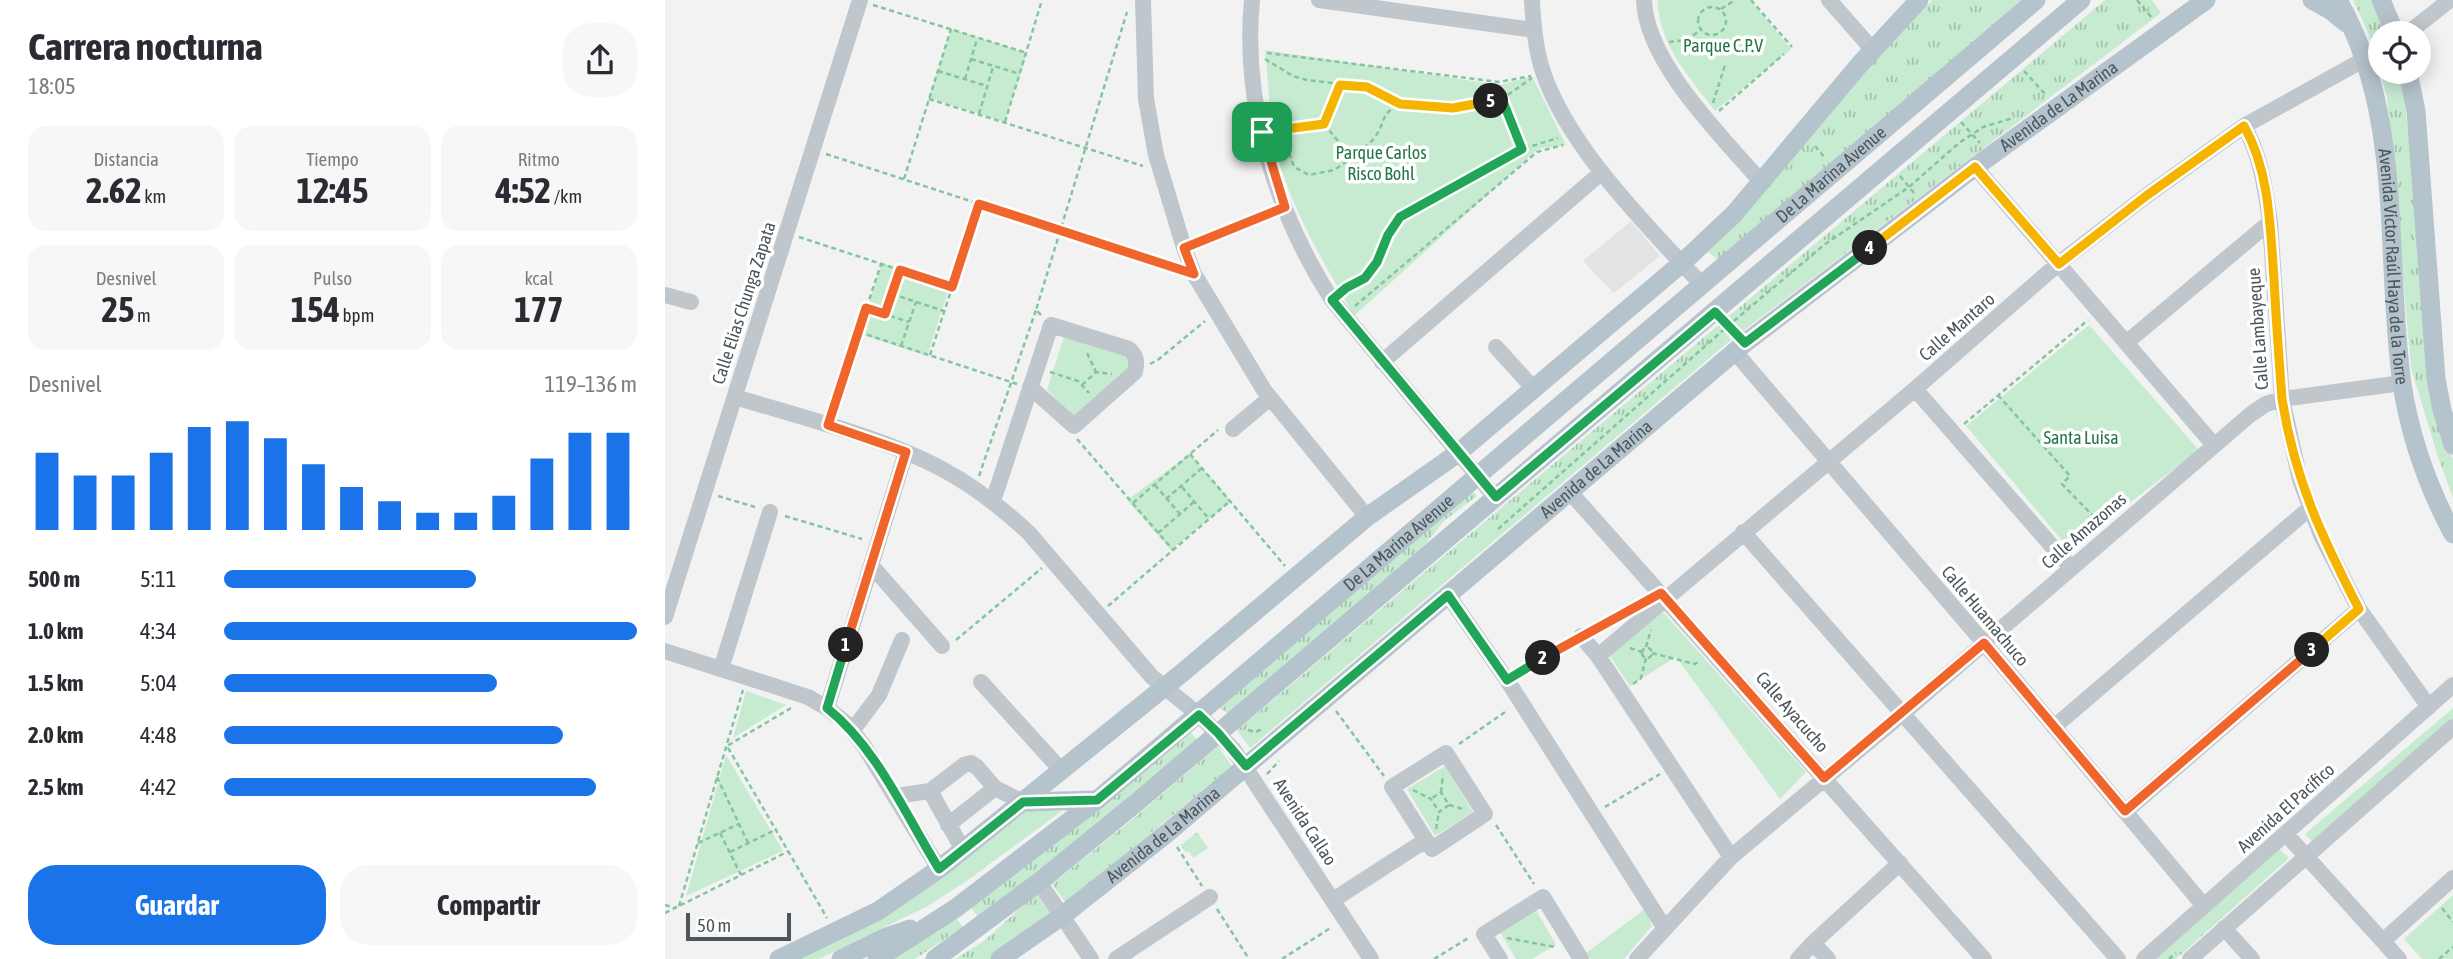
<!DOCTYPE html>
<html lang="es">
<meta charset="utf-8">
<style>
:root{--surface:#fff;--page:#f7f7f7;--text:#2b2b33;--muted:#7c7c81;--accent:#1a73e8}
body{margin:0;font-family:"Asap Condensed",sans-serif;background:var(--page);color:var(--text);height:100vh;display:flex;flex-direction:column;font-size:26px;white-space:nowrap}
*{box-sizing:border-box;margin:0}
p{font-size:23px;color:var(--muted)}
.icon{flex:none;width:38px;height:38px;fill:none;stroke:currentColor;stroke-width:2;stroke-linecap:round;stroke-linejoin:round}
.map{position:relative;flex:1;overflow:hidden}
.drawer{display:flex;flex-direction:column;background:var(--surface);width:665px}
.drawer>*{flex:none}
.buttons{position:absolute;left:1703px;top:21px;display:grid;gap:14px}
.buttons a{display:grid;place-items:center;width:63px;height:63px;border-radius:50%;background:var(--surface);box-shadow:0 4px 18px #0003;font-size:35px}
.scale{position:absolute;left:21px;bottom:18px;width:105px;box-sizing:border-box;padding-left:7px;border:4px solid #4c565d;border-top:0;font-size:19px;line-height:24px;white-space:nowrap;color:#4c565d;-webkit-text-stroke:5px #fff;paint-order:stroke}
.pin{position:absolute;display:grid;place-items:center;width:60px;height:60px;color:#fff;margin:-30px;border-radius:14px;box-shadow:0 4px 10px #0006}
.km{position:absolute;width:35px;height:35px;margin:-18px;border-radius:50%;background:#222;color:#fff;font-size:19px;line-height:35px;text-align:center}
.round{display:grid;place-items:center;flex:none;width:74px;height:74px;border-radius:28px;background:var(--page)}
.headline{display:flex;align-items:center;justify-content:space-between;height:119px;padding:0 28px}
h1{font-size:38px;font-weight:700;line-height:52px}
.figures{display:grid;grid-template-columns:repeat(3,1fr);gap:10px;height:119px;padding:7px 28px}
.figures div{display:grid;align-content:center;border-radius:18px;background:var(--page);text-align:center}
.figures b{font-size:35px;font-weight:700}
.figures small{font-size:19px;font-weight:400}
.figures p{font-size:19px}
.chart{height:196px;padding:14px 28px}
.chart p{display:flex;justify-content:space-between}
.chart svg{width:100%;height:126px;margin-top:7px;stroke:var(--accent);stroke-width:6}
.button{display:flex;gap:14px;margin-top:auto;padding:14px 28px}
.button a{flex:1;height:80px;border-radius:28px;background:var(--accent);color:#fff;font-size:28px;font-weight:700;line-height:80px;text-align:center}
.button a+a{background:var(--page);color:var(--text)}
ul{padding:0 28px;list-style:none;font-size:23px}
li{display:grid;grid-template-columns:112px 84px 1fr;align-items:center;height:52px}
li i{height:18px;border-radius:9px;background:var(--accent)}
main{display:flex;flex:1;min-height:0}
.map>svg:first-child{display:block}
</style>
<main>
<section class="drawer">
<div class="headline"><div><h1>Carrera nocturna</h1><p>18:05</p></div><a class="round"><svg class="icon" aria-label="share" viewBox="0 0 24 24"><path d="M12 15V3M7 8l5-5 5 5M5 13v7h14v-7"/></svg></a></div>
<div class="figures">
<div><p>Distancia</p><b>2.62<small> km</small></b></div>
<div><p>Tiempo</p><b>12:45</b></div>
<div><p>Ritmo</p><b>4:52<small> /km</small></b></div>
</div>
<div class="figures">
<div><p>Desnivel</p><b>25<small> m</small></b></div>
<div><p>Pulso</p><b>154<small> bpm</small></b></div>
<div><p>kcal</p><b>177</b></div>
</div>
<div class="chart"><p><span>Desnivel</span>119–136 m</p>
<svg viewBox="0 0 160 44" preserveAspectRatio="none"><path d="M5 44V17M15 44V25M25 44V25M35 44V17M45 44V8M55 44V6M65 44V12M75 44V21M85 44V29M95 44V34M105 44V38M115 44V38M125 44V32M135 44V19M145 44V10M155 44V10"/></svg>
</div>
<ul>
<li><b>500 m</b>5:11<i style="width:61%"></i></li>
<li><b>1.0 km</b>4:34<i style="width:100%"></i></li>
<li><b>1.5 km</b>5:04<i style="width:66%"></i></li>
<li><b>2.0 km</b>4:48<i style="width:82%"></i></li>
<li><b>2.5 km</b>4:42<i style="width:90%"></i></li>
</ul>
<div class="button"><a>Guardar</a><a>Compartir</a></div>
</section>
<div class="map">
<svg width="1788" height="959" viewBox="0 0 1788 959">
<defs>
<pattern id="grass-tufts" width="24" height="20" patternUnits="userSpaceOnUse" patternTransform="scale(1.75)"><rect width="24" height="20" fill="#c7ebd1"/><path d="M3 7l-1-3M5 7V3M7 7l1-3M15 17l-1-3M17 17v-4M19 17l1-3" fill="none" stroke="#a4c1ad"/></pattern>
</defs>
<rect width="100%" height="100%" fill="#f3f2f2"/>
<path fill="#e4e3e3" d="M966,221l29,35 -46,37 -31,-32z"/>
<path fill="url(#grass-tufts)" d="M1267,0h89l-302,260 -11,-8 171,-198z
M1440,0h47l9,13 -435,331 -476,404 -13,-18z
M1688,0h18l12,18 5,15h-8v38l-7,-28z
M1715,72h20l2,8 42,357 9,22v39l-15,-41 -27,-89 -24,-271z
M806,490l6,6 -33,25 -20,25 -194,169 -13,-9z
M1788,708v18l-138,119 -10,-11z
M524,731l11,11 -221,177 -8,-12z
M553,746l14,20 -166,137 -14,-19 87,-70z
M532,832l11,16 -15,10 -4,-7 -3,2 -5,-8z
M1611,846l13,12 -113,101h-27z
M374,891l15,22 -63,46h-36l29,-18z
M289,915l9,12 -48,32h-29z"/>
<path fill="#c7ebd1" d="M992,0h93l41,49 -76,62c-27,-36 -55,-64 -58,-111z
M286,29l76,24 -22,69 -76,-24z
M600,50l235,35 32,-9 34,69 -28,4 -184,167c-25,-45 -53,-90 -70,-139 -14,-40 -15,-85 -19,-127z
M217,263l68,22 -23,71 -68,-22z
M1424,325l110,125 -130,99 -103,-123z
M399,337l64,19 3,11 -59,50 -25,-28z
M525,454l41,47 -60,49 -44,-50z
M998,612l143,160 -26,27 -104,-142 -46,29 -23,-34z
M81,691l40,14 -53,33z
M61,755l57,96 -97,45z
M780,766l28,46 -38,24 -28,-47z
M359,809l38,2 -94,69 -40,26 -109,53h-32z
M1788,895v64h-31l-18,-20z
M980,909l7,17 -28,33h-34l-4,-6z
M871,910l20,35 -24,14h-16l-16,-27z"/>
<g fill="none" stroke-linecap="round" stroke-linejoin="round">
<path stroke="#83c59e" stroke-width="2.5" stroke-dasharray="5 3.5" stroke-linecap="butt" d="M1086,0l41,47
M1472,0l15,18
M208,5l154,48
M1033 21a14 14 0 1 1 28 0a14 14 0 1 1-28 0Z
M1056,9l14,-9
M1004,42l17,-2 15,-10
M602,53l232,29 32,-6
M306,59l49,15
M600,59l28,17 14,4 60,7 33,17 53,4 49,-9 30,-21
M273,71l49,15
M1359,71l22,24
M300,79l12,-40
M264,99l214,67
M837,100l20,49
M1048,103l12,-38
M1054,111l65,-57
M314,114l14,-47
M340,122l37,-122
M1296,122l19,21
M659,124l28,34c7,-7 16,-12 22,-20 12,-14 5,-24 26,-34
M616,129l13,38 15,8 25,-5 18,-12
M610,130l49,-6 16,-39
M1150,146l11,13
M161,154l350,114
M1235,176l14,17
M239,179l47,-150
M134,237l153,50
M532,243l74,-30
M678,291c7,-6 17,-9 23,-15 15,-15 21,-40 34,-59l122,-68 36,-11
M227,294l52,17
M690,306l182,-154 26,-7
M201,308l43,14
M220,315l15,-44
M376,315l-5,-5 91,-298
M194,332l158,52
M236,346l15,-44
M422,353l9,19
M265,355l49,-150
M485,364l9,-5 46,-38
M385,372l28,9 11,12
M417,385l14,-13 16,2
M1333,395l72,81 -8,8 39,40
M167,412l49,-148
M1299,424l124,-104
M412,439l96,111
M525,454l95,112
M314,476l57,-166
M490,485l25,29
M517,487l27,32
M53,496l37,11
M501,499l36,-31
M468,503l85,-73
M120,516l77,23
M833,529l231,-204 95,-80 85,-58 50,-44 24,-16 30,-9
M493,533l37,-32
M443,606l122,-105
M929,629l31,-17
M291,640l86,-72
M981,647l5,-17
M977 653a5 5 0 1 1 10 0a5 5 0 1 1-10 0Z
M965,648l12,4
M987,653l43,11 4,-3
M854,673l51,-31
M968,684l8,-6 5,-20
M126,708l-64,38 100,172
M671,711l48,65
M583,730l8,2 8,-4
M794,744l49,-34
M602,774l12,-13
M52,777l31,66
M748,790l18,9 8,13 10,-7 -8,-13 -10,7
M776,792l2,-17
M784,805l14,4
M940,807l55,-33
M831,825l38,59
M771,829l3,-17
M55,833l21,42
M33,843l41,-19
M512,847l25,39
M65,852l47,-23
M0,905l10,3
M14,906l64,-216
M1777,908l11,14
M552,909l32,50
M0,913l124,-62
M842,938l48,9
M617,959l50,-32
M769,959l36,-22
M1504,959l7,-6
M1774,959l14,-12"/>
<path stroke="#bfc7cc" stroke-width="16" d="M478,0l3,99 10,56 28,93 10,26 70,116 103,127
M587,0c-10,104 24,213 80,300l163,197
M654,0l214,30
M867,0c1,24 3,46 10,69 25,78 105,156 160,216
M979,0c2,63 78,136 118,183
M1164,0l43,49
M1743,33l42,-33
M1579,126c17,30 21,62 26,96l12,177 18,81 21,55 38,74 70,98
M1310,167l238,277
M0,295l26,7
M1461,343l144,-121
M831,347l38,42
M1070,352l249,291 220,263
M717,362l220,-190
M1250,389l156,179
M70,397c66,20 147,40 207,72 32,17 60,39 87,64l123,144 47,38 34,34 138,210
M568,429l37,-31
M905,492l414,467
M328,501l58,-176 78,24c8,7 8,13 6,23l-61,54 -44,-39
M1078,532l375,427
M206,565l71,81
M783,595l59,85 157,247
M0,617l195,-617
M916,636l17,20 133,201
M0,651l143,46 19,11 19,15 18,23 75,123
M933,656l317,-267 143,-125 88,-68 98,-70 121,-67
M56,669l49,-157
M316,682l81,89
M162,708l79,-256
M1389,727l256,-219
M187,731l27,-36 23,-55
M265,791l33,59
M231,796l34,-5 34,-26 7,-2 6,4 18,21 28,14
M1460,812l234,-203
M283,825l47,-37
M1621,834l113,125
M374,882l52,77
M668,900l93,-60 6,9 53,-35 -39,-61 -54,34 34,53
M1559,928l28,31
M1718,941l70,-63
M1148,943l15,16
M451,959l94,-62
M835,959l-16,-25 59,-37 38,62
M972,959l94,-102 171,-143 349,-300 15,-10 16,-5 120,-16
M1133,959l15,-16 87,-80
M1479,959l309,-274
M1525,959l263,-232"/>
<g stroke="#b5c3cc" stroke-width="19">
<path d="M1647,0l18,10 16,13"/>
<path id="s1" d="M1673,0c67,117 46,255 64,384 8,53 26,103 51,150"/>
<path d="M1716,0l14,33"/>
<path d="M1743,72l8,39 20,268 6,31 11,35"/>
<path d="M358,802l74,-2"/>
<path d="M114,959l99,-48 61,-42 243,-196 185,-156 91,-64 224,-190 52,-49 126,-150 59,-64"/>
<path d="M176,959l43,-21 26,-9"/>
<path id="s2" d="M212,959l79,-51 141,-108 939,-800"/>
<path d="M270,959l104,-77 97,-79 945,-803"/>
<path id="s3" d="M335,959l62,-43 104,-82 579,-491 230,-176 231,-167"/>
</g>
</g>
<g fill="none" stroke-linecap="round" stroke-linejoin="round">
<defs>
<path id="split-1" d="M181,645l60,-193 -78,-27 38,-117 19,6 15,-44 52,17 27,-83 215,70 -10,-26 101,-41 -23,-75"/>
<path id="split-2" d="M181,645l-19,63c50,40 78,106 112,161l84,-67 74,-2 102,-85 19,18 28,33 202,-171 59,85 36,-22"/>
<path id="split-3" d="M878,658l118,-65 163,185 160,-135 141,168 187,-161"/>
<path id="split-4" d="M1205,248l105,-81 84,97 87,-68 98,-70c26,46 26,101 30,153 2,40 5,80 8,120 13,82 40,138 77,210l-47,41"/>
<path id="split-5" d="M826,101l11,-2 20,50 -122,68 -12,18 -11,27 -12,16 -19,10 -14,12 164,197 219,-185 30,31 125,-95"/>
<path id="split-6" d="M597,132l62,-8 16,-39 27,2 33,17 53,4 38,-7"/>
</defs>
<use href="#split-1" stroke="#fff" stroke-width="14"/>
<use href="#split-2" stroke="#fff" stroke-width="14"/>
<use href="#split-3" stroke="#fff" stroke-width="14"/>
<use href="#split-4" stroke="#fff" stroke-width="14"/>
<use href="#split-5" stroke="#fff" stroke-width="14"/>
<use href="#split-6" stroke="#fff" stroke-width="14"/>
<use href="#split-1" stroke="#f0652b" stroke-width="9"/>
<use href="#split-2" stroke="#22a559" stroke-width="9"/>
<use href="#split-3" stroke="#f0652b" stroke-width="9"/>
<use href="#split-4" stroke="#f5b400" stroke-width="9"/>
<use href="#split-5" stroke="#22a559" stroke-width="9"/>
<use href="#split-6" stroke="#f5b400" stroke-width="9"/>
</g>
<g text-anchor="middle" stroke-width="7" stroke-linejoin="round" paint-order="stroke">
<g font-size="18" fill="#247645" stroke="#fff">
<text x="1058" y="52">Parque C.P.V</text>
<text x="716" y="159">Parque Carlos<tspan x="716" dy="21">Risco Bohl</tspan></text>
<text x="1416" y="444">Santa Luisa</text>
</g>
<g font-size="18" fill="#4c565d" stroke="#fff">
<text dy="6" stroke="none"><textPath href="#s3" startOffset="1360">Avenida de La Marina</textPath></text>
<text dy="6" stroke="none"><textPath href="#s2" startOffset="1236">De La Marina Avenue</textPath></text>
<text dy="6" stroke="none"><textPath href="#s1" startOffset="275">Avenida Víctor Raúl Haya de la Torre</textPath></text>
<text transform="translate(79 303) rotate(-72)" y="6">Calle Elias Chunga Zapata</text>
<text transform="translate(1292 327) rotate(-41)" y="6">Calle Mantaro</text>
<text transform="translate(1593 329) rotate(-94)" y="6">Calle Lambayeque</text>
<text dy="6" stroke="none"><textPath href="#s3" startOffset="772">Avenida de La Marina</textPath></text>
<text transform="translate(1419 531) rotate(-41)" y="6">Calle Amazonas</text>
<text dy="6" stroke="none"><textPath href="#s2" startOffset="668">De La Marina Avenue</textPath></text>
<text transform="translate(1320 616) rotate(50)" y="6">Calle Huamachuco</text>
<text transform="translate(1127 712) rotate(49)" y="6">Calle Ayacucho</text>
<text transform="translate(1621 808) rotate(-42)" y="6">Avenida El Pacífico</text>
<text transform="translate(640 822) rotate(57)" y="6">Avenida Callao</text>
<text dy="6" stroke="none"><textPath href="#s3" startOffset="205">Avenida de La Marina</textPath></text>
</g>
</g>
</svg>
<div class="buttons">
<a><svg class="icon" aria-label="locate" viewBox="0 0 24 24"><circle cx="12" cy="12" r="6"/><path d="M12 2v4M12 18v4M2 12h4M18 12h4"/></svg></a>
</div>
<div class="scale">50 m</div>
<div class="pin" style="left:597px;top:132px;background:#1e9e55"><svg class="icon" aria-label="arrive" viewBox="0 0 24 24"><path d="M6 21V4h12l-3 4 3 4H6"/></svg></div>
<b class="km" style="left:181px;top:645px">1</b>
<b class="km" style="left:878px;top:658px">2</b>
<b class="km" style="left:1647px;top:650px">3</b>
<b class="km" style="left:1205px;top:248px">4</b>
<b class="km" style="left:826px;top:101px">5</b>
</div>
</main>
